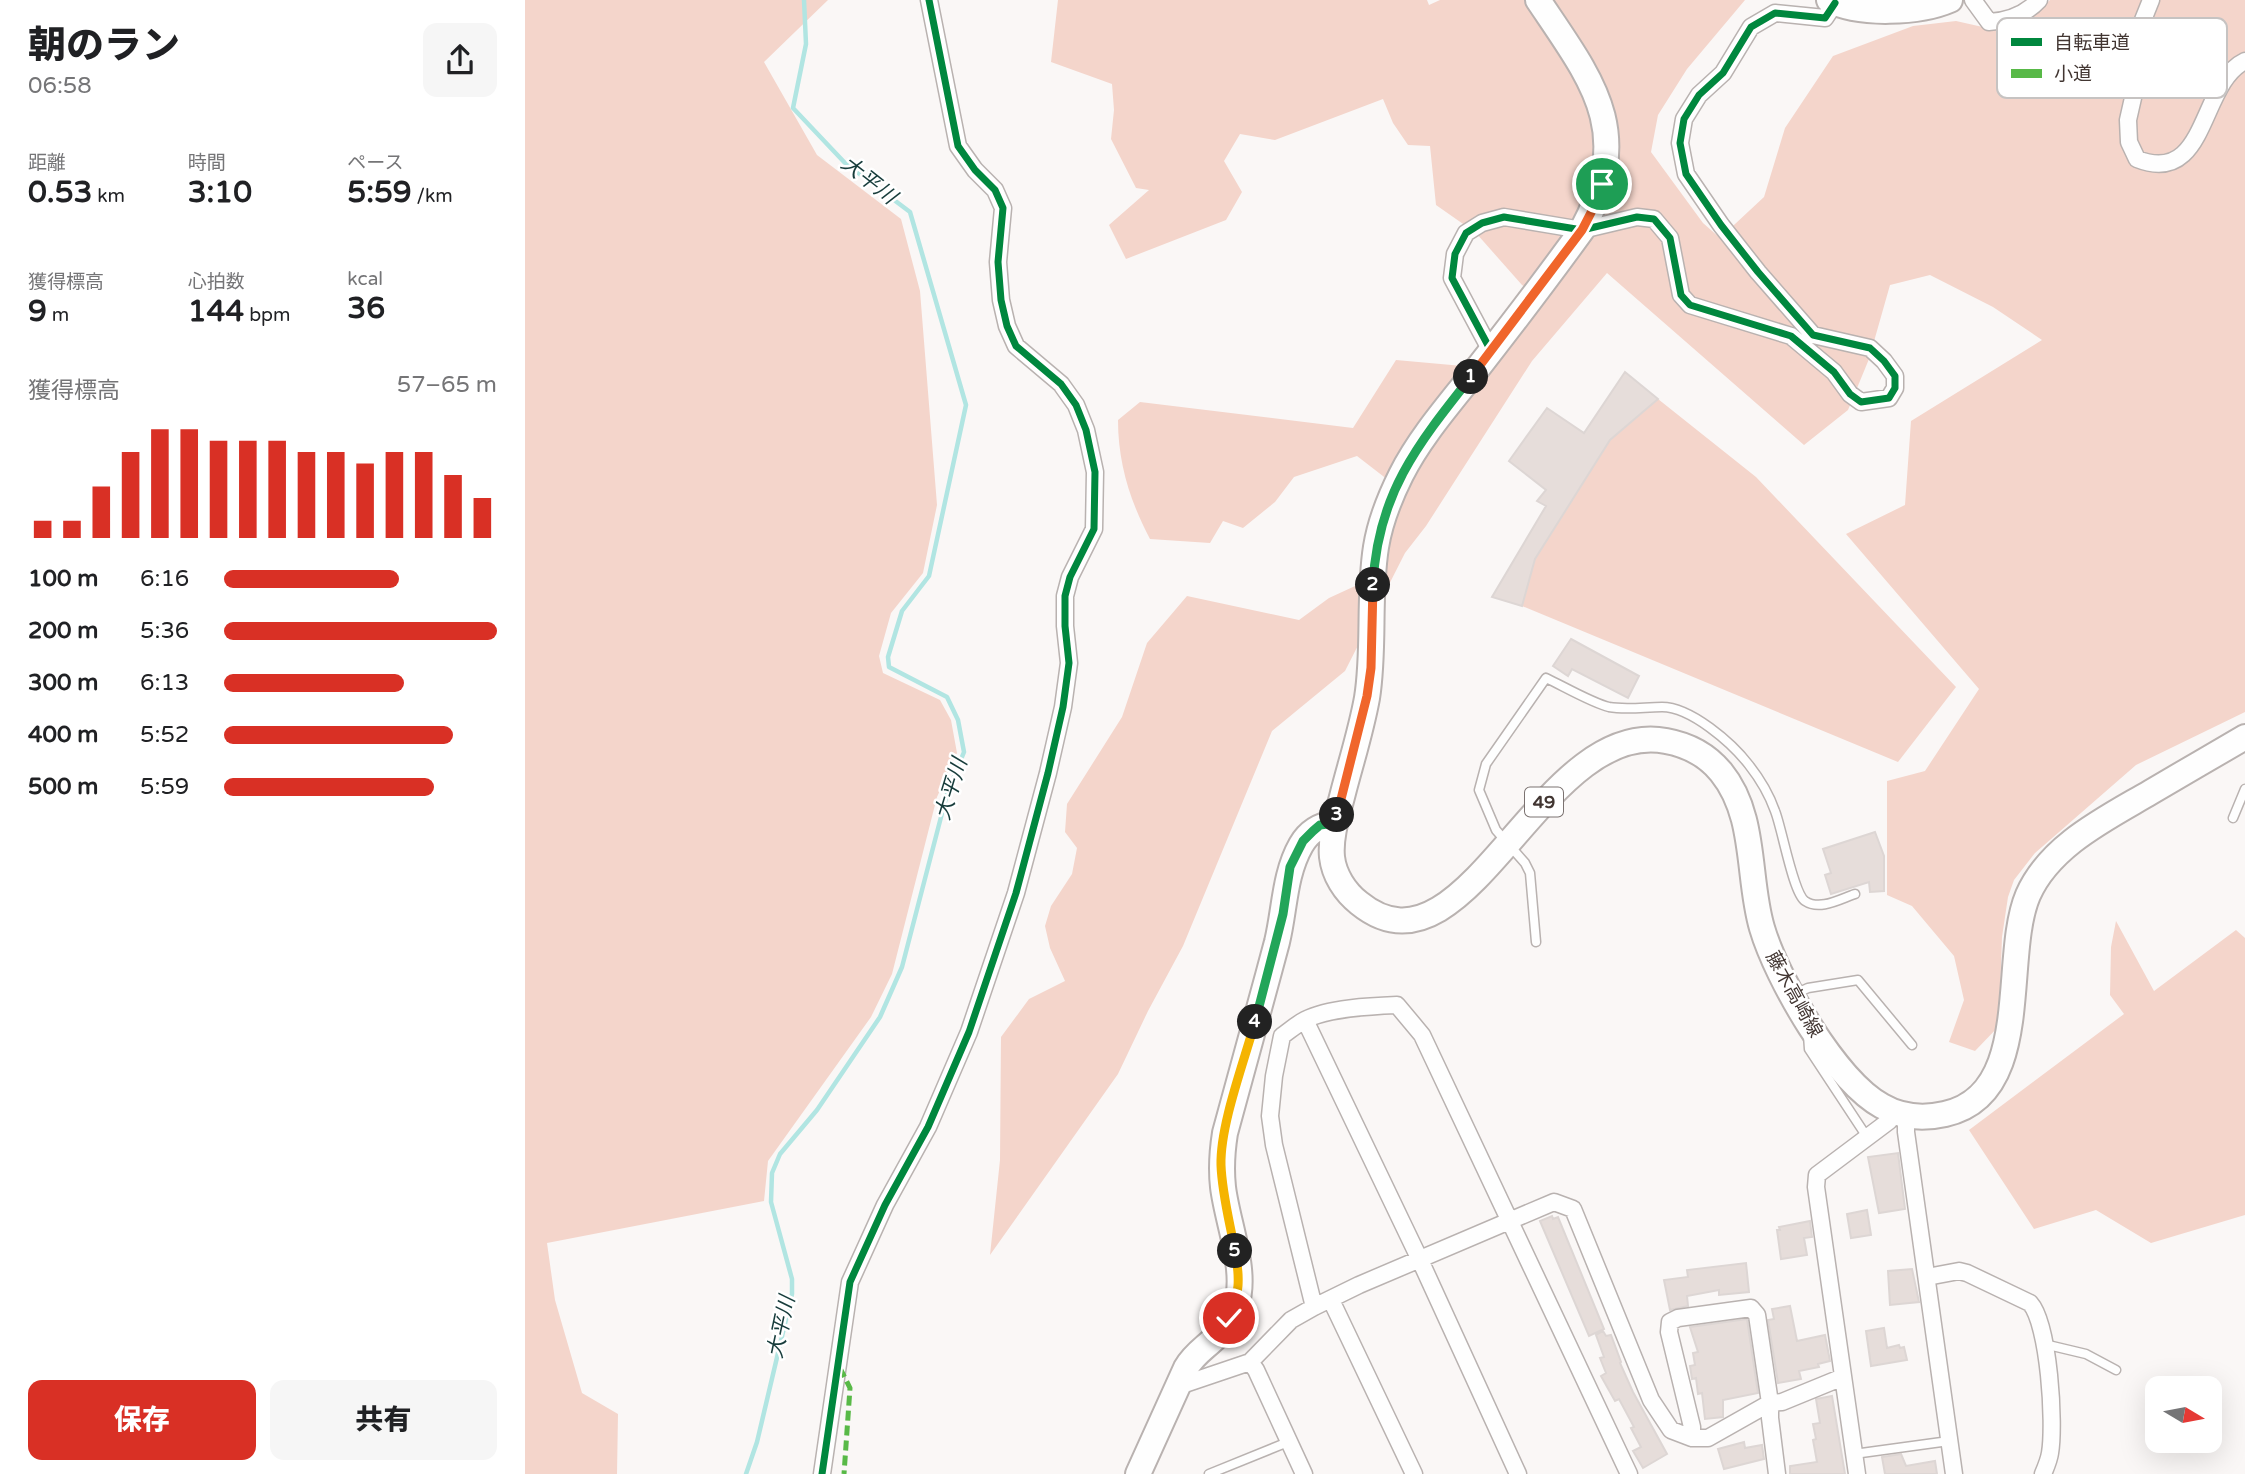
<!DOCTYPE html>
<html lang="ja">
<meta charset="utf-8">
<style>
:root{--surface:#fff;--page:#f6f6f6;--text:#202124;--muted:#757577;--accent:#d93025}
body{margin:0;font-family:"Varela Round","Noto Sans JP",sans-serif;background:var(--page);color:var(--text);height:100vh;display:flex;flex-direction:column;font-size:26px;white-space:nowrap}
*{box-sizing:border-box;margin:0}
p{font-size:23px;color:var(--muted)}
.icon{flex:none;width:38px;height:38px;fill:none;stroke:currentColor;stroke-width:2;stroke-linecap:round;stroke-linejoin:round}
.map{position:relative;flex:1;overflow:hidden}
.drawer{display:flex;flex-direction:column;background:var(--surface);width:525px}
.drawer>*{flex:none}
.needle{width:46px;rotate:100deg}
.tools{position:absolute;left:1620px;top:1376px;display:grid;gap:14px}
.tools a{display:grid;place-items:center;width:77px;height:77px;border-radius:14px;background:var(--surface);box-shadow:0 7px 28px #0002;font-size:35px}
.pin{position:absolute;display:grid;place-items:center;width:60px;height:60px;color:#fff;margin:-30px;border:4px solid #fff;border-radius:50%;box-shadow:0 2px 7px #0007}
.km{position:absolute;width:35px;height:35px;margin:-18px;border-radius:50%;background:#222;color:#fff;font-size:19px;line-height:35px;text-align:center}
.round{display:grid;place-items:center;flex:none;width:74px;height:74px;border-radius:14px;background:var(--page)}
.headline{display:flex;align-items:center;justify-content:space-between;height:119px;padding:0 28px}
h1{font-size:38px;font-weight:800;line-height:52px}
.metrics{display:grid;grid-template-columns:repeat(3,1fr);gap:10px;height:119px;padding:7px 28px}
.metrics div{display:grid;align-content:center}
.metrics b{font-size:30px;font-weight:800}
.metrics small{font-size:19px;font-weight:400}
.metrics p{font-size:19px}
.chart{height:196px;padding:14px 28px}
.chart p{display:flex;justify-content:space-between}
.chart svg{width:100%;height:126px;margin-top:7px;stroke:var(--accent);stroke-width:6}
.button{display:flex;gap:14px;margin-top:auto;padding:14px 28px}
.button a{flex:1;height:80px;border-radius:14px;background:var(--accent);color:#fff;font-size:28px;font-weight:800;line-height:80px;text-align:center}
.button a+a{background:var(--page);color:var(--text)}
ul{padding:0 28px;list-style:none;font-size:23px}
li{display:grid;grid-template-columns:112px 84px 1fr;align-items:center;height:52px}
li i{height:18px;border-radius:9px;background:var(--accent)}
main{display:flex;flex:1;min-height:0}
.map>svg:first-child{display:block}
</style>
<main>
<section class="drawer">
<div class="headline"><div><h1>朝のラン</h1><p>06:58</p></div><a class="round"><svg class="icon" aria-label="share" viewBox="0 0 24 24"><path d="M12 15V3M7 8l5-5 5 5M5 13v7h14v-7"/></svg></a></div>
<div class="metrics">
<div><p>距離</p><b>0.53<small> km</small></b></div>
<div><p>時間</p><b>3:10</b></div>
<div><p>ペース</p><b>5:59<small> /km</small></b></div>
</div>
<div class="metrics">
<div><p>獲得標高</p><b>9<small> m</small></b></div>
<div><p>心拍数</p><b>144<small> bpm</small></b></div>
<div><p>kcal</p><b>36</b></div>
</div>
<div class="chart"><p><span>獲得標高</span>57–65 m</p>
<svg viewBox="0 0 160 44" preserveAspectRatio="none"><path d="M5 44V38M15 44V38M25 44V26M35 44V14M45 44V6M55 44V6M65 44V10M75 44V10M85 44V10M95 44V14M105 44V14M115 44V18M125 44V14M135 44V14M145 44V22M155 44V30"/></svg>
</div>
<ul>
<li><b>100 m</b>6:16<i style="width:64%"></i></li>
<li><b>200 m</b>5:36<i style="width:100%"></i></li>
<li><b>300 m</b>6:13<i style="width:66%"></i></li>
<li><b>400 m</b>5:52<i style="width:84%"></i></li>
<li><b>500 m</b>5:59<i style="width:77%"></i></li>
</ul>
<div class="button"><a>保存</a><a>共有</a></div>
</section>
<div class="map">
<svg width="1720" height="1474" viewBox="0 0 1720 1474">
<rect width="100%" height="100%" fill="#faf7f6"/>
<path fill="#f4d5cb" d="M0,0h303l-64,62 53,93 84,64 19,72 17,214 -14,68 -32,40 -12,43 4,17 57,27 11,20 6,33 -20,44 -45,177 -21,43 -103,144 -4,40 -217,42 8,57 27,93 36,21 -1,60h-92z
M533,0h369l2,5 11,-5h305l-58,69 -29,46 -7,37 52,71 17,15 44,-41 21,-69 48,-72 80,-30 43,-5 40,9 30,-8 24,-22h195v712l-109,53 -101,88 -21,27 -6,17 -6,40 -3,89 -24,25 -26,-9 15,-42 -10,-44 -42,-50 -25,-11v-114l38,-10 54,-82 -133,-155 59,-29 6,-84 131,-81 -49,-33 -63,-32 -40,10 -21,74 -21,51 -44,35 -197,-172 -75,88 -106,165 -21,27 -60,118 -73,60 -89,215 -35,65 -30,63 -128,181 10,-95 1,-123 28,-38 36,-18 -15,-33 -5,-22 6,-20 21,-32 5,-26 -12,-16 2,-28 55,-87 25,-74 40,-47 112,24 30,-22 50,-23 22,-85 -44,-34 -63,21 -19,25 -32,26 -20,-7 -13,22 -60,-4c-20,-38 -32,-76 -32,-119l22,-18 213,26 43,-68 89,8 62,-68 -25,-15 -46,-52 -40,-28 -6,-59 -22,-1 -15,-22 -10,-24 -108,41 -35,-6 -16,27 18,31 -16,28 -100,39 -17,-34 40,-35 -13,-2 -25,-49 3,-29 -2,-26 -61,-22z
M1133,399l98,78 200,210 -58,75 -376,-156 13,-47 75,-119z
M1591,921l38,70 82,-61 9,8v277l-94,28 -55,-33 -62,19 -65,-99 155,-116 -14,-19 1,-48z"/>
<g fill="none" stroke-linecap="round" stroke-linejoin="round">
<path stroke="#b1e5e2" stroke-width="4.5" d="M221,1474l11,-32 35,-148v-15l-21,-77 1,-29 8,-19 37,-44 63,-93 22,-50 45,-173 17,-42 -6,-32 -11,-23 -58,-30 -1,-10 14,-46 27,-35 37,-171 -56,-193 -65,-49 -52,-55 13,-64 -2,-44"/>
</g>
<path fill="#e6ddda" stroke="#ddd6d4" stroke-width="2" d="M1100,372l33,27 -48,41 -75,119 -13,47 -30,-9 54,-91 -9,-5 9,-11 -37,-29 38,-53 37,25z
M1046,639l68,37 -11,22 -56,-29 -4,7 -15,-10z
M1350,832l9,24v35l-14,1 -1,-10 -38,12 -6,-19 6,-2 -8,-24z
M1373,1153l7,56 -26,4 -11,-56z
M1342,1210l4,25 -20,3 -4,-24z
M1027,1216l1,3 5,-2 46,112 -15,7 -49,-115z
M1285,1221l2,16 -8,1 3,17 -26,4 -4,-29h3l-1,-3z
M1221,1263l3,29 -30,3v-5l-32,6 1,10 -18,4 -6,-30 24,-3 -1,-7z
M1387,1269l7,33 -29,3 -2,-34z
M1265,1306l7,35 28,-6 5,26 -12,3 1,3 -20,4 2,8 -23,4 -10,-63 6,-1 -2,-10z
M1222,1319l11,74 -35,7v17l-18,2 -3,-26 -4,1 -2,-16 -4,1 -2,-13 5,-1 -2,-12 5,-1 -8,-25z
M1359,1328l3,20 12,-3 1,3 4,-1 3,13 -36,6 -5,-35z
M1078,1331l3,5 5,-1 10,27 -1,1 13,29 34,62 -24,14 -10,-17 8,-4 -10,-19 3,-1 -15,-28 -4,2 -14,-25 5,-3 -6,-15 4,-1 -8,-22z
M1307,1396l13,78h-55v-8l27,-4 -4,-22 3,-1 -3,-15 7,-1 -4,-24z
M1219,1442l1,6 17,-3 2,14 -40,10 -6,-20z
M1376,1454l5,12 29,-5 2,13h-52l-3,-17z"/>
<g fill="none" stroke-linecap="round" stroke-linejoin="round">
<defs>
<path id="lane" d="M1708,818l12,-29
M1011,942l-6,-69 -5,-10 -29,-33 -17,-40 7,-26 60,-86c17,8 46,25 63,29 17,3 36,0 53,0 29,0 70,36 87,58 11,14 20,29 26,46 7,17 18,82 30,90 15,10 35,-2 50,-7
M1270,994l13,-6 50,-8 54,65
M1283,1035l1,14 58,88
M1519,1344l42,10 30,16
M1329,1454l95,-13
M684,1474l79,-32"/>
<path id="street" d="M1448,0l16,22c20,-1 36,-7 50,-22
M1626,0l-8,20 -3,47 -12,53 1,22 8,17c71,28 62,-76 108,-98
M966,351l-39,-73 3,-24 11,-21 16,-10 22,-6 78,13 55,-13 17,2 16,19 11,57 9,10 101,31 43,36 16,22 11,8 28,-4 6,-10v-12l-11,-15 -14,-13 -57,-13 -55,-63 -37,-47 -35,-51 -6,-31 4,-24 15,-24 24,-22 28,-46 24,-14 50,5 10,-15
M780,1020l115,240 98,214
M1381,1115v17l48,342
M1402,1277l32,-6 8,2 63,30c19,21 25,121 20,150 -1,7 -4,14 -7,21
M806,1300l83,174
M789,1307l-40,-162 -4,-29 4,-40 8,-40c7,-5 15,-12 23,-16 23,-12 66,-14 92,-15l25,30 207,439
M725,1362l6,8 48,104
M654,1386l71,-24 41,-42 23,-13 45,-22 195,-83 19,7 78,191 20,30 21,8h16l62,-35 12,-1 61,-25
M1167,1438v-11l-23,-95 1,-10 8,-4 73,-10 6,7 13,88v15l7,56
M297,1474l28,-192 35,-77 43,-78 41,-95 47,-139 32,-120 15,-66 6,-44 -4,-37v-30l5,-19 24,-48 1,-57 -9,-42 -10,-25 -15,-21 -45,-38 -9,-20 -6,-26 -3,-38 5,-54 -8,-18 -20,-20 -17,-24 -29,-146
M1332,1474l-41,-287 1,-12 72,-54 6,-9"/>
<path id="primary" d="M1013,0c55,82 97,131 44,230 -34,47 -69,93 -105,139 -26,33 -57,68 -76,106 -11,22 -21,47 -25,72 -8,50 -1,101 -9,151 -6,33 -16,64 -24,95 -5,20 -13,43 -11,64 2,18 13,35 27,46 108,88 181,-186 307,-162 22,4 41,14 55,31 36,44 26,106 41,156 15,51 73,152 120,178 19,11 41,13 63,8 90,-20 56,-156 83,-219 22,-50 79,-77 123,-103 31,-18 63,-37 94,-55
M1304,0c30,16 91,13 121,0
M613,1474l48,-106c8,-14 19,-20 30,-31 8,-9 15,-21 20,-32 12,-33 -9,-83 -13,-118 -2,-18 -1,-35 2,-54 17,-63 35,-127 52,-191 8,-33 7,-67 24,-97 8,-14 19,-20 34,-22"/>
</defs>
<use href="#lane" stroke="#b9b2b0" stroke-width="11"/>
<use href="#street" stroke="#b9b2b0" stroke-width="19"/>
<use href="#primary" stroke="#b9b2b0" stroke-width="28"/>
<use href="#lane" stroke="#fefefe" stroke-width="8"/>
<use href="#street" stroke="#fefefe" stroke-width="16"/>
<use href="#primary" stroke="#fefefe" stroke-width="24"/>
<path stroke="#58b947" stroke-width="5" stroke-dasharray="10 5" stroke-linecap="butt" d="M315,1368l10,20 -6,86"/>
<defs>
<path id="cycleway" d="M966,351l-39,-73 3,-24 11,-21 16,-10 22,-6 78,13 55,-13 17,2 16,19 11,57 9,10 101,31 43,36 16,22 11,8 28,-4 6,-10v-12l-11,-15 -14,-13 -57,-13 -55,-63 -37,-47 -35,-51 -6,-31 4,-24 15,-24 24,-22 28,-46 24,-14 50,5 10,-15
M297,1474l28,-192 35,-77 43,-78 41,-95 47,-139 32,-120 15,-66 6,-44 -4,-37v-30l5,-19 24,-48 1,-57 -9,-42 -10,-25 -15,-21 -45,-38 -9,-20 -6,-26 -3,-38 5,-54 -8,-18 -20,-20 -17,-24 -29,-146"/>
</defs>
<use href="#cycleway" stroke="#fff" stroke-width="11"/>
<use href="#cycleway" stroke="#00873e" stroke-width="7"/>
</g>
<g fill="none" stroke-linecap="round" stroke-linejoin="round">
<defs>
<path id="split-1" d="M946,377l111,-147 14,-27 6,-19"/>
<path id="split-2" d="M848,585c4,-90 44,-140 98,-208"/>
<path id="split-3" d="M812,815l30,-119 4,-28 2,-83"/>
<path id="split-4" d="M730,1022l28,-108 7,-47 13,-26 10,-10 7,-6 15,-2 2,-8"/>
<path id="split-5" d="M710,1251c-5,-28 -13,-57 -14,-86 -1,-40 23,-103 34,-143"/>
<path id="split-6" d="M704,1318c11,-23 11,-41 6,-67"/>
</defs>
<use href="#split-1" stroke="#fff" stroke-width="14"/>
<use href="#split-2" stroke="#fff" stroke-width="14"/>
<use href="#split-3" stroke="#fff" stroke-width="14"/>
<use href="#split-4" stroke="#fff" stroke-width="14"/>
<use href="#split-5" stroke="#fff" stroke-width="14"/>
<use href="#split-6" stroke="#fff" stroke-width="14"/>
<use href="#split-1" stroke="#f0652b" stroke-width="9"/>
<use href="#split-2" stroke="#22a559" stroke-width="9"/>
<use href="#split-3" stroke="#f0652b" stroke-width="9"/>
<use href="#split-4" stroke="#22a559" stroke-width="9"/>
<use href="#split-5" stroke="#f5b400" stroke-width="9"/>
<use href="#split-6" stroke="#f5b400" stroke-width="9"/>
</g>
<g text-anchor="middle" stroke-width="5" stroke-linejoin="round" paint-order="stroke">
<rect fill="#fff" stroke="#7b7270" stroke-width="2" x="1000" y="787.5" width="38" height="29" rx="5"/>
<g font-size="18" font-weight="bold" fill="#423632">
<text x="1019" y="808">49</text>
</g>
<g font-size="19" fill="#423632" stroke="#fff">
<text transform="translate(1270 994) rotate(61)" y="7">藤木高崎線</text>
</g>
<g font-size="21" font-style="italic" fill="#173c3b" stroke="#fff">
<text transform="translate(344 180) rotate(38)" y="7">大平川</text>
<text transform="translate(426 789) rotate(-73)" y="7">大平川</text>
<text transform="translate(256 1327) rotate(-78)" y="7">大平川</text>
</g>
</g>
<rect x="1472" y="18" width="230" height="80" rx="10" fill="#fff" stroke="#c6c3c2" stroke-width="2"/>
<rect x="1486" y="38" width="31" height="8" fill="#00873e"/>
<rect x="1486" y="69" width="31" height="9" fill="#58b947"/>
<g font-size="19" fill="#423632">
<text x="1529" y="49">自転車道</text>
<text x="1529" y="80">小道</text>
</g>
</svg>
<div class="tools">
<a><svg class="needle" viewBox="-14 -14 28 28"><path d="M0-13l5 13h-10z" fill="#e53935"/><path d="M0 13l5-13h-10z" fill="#757577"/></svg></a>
</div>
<div class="pin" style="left:1077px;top:184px;background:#1e9e55"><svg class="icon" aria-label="arrive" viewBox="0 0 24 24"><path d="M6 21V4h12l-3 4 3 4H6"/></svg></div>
<div class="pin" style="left:704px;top:1318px;background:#d93025"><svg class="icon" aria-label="check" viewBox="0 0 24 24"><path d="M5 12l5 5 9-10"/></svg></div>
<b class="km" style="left:946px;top:377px">1</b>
<b class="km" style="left:848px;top:585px">2</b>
<b class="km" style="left:812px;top:815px">3</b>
<b class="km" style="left:730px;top:1022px">4</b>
<b class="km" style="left:710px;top:1251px">5</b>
</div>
</main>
